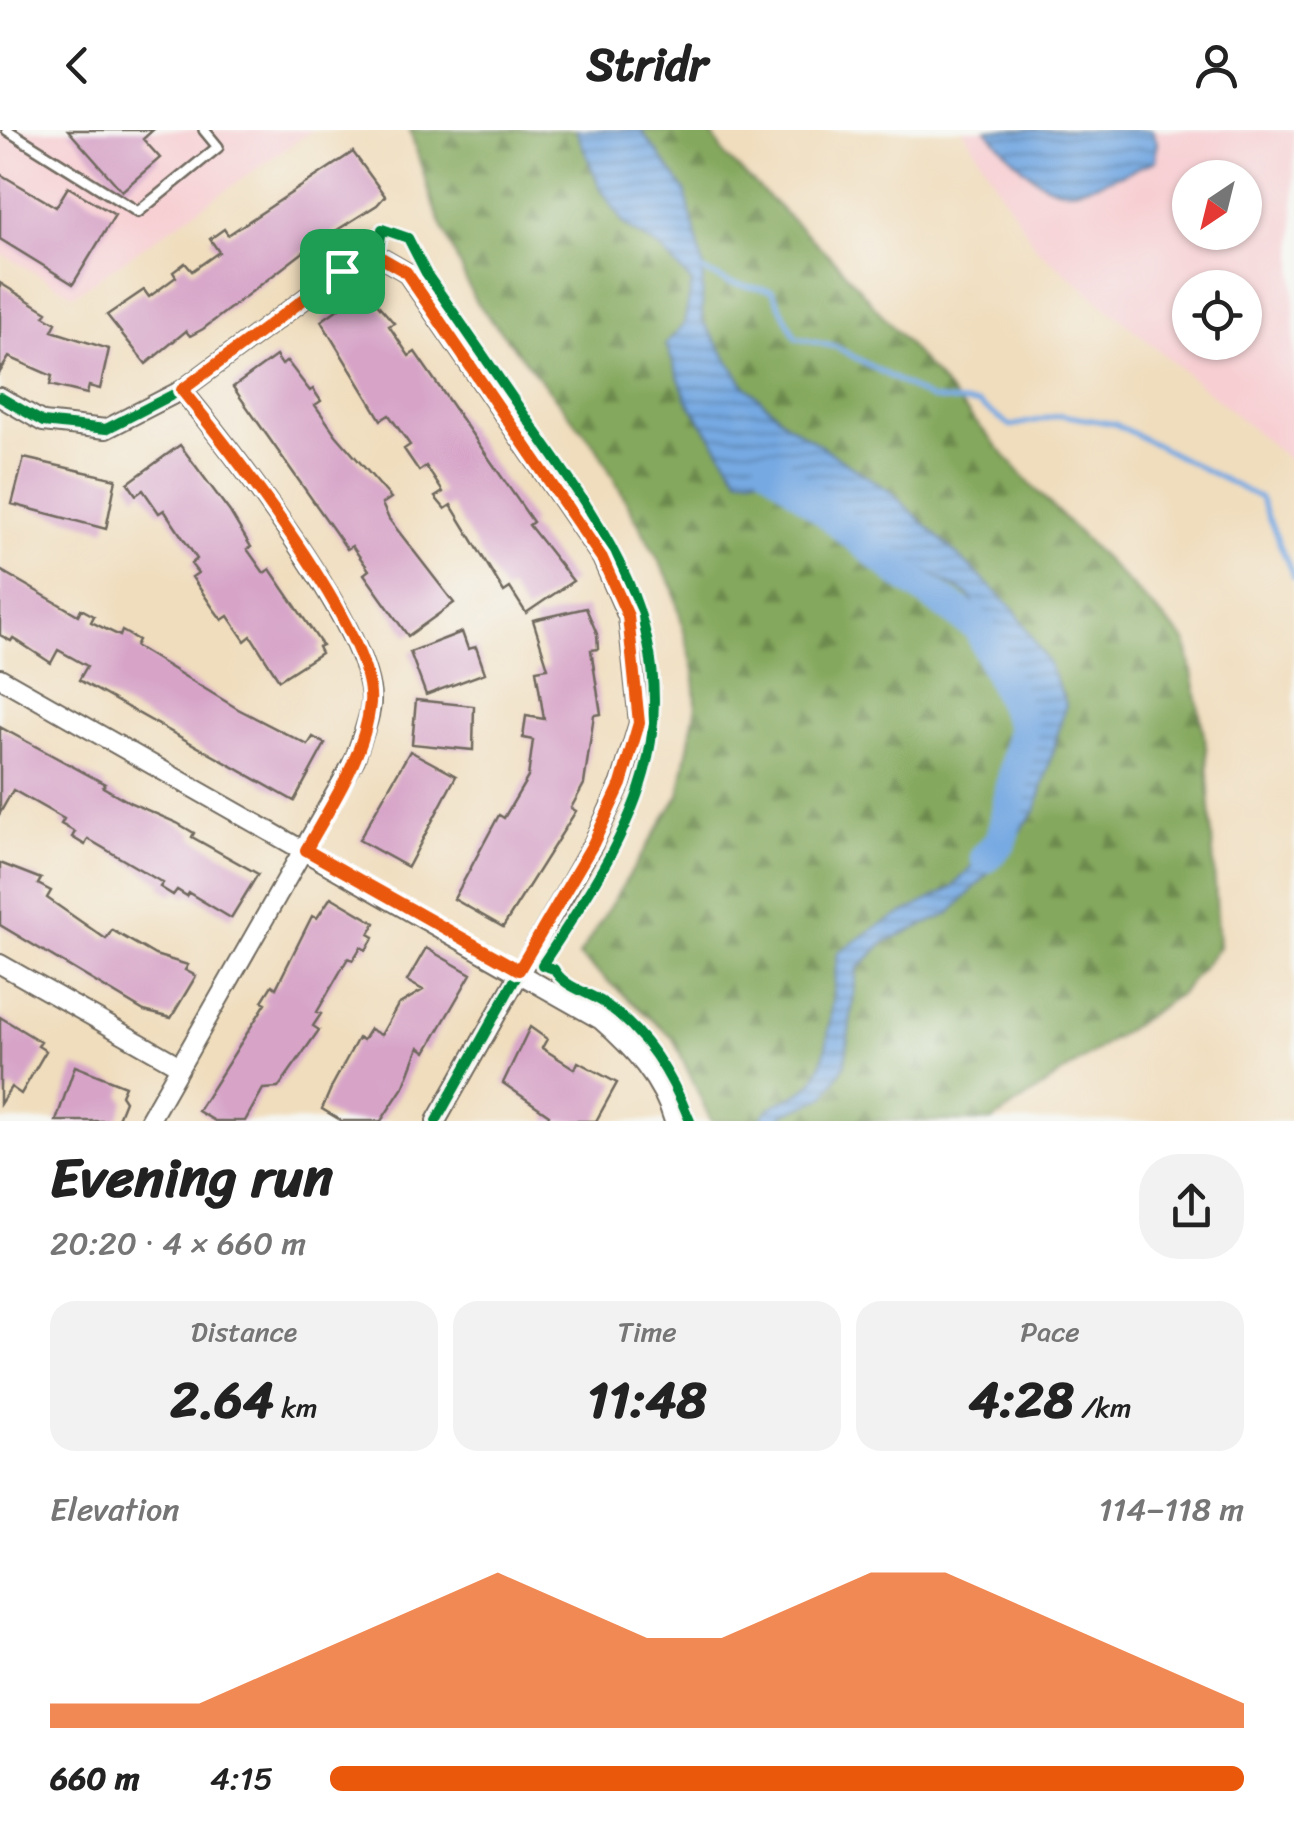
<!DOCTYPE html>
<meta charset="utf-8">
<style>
:root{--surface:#fff;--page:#f2f2f2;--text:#222;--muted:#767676;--accent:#ea580c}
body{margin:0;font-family:Sriracha,sans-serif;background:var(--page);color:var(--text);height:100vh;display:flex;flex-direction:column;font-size:38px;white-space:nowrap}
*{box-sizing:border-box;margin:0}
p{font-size:32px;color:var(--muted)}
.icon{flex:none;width:55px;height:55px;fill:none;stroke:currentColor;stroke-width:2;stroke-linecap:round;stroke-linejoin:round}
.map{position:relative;height:991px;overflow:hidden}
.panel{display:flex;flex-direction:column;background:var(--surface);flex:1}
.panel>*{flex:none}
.needle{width:65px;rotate:215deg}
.buttons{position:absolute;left:1172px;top:30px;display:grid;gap:20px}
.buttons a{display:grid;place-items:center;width:90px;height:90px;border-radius:50%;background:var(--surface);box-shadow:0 2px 8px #0004;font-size:50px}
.pin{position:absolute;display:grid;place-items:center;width:85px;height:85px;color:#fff;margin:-42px;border-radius:20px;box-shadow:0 5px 15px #0006}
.round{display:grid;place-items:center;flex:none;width:105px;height:105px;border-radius:40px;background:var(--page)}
.head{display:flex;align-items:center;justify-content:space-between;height:170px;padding:0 50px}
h1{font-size:55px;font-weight:800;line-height:75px}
.figures{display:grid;grid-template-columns:repeat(3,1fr);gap:15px;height:170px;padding:10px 50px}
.figures div{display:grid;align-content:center;border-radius:25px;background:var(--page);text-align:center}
.figures b{font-size:50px;font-weight:800}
.figures small{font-size:28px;font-weight:400}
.figures p{font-size:28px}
.chart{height:280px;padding:20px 50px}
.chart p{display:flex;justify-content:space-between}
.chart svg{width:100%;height:180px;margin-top:10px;fill:var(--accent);opacity:.7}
ul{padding:0 50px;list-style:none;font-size:32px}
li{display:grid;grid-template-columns:160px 120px 1fr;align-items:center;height:75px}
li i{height:25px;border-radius:12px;background:var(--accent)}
header{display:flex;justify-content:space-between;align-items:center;height:130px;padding:0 50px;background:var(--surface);font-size:45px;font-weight:800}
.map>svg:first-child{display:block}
</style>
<header><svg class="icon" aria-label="back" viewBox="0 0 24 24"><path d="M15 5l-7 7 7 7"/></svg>Stridr<svg class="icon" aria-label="person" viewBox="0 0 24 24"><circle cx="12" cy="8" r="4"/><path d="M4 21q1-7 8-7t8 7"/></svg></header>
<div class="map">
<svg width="1294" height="991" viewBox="0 0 1294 991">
<defs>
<pattern id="forest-firs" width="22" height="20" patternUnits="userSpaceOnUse" patternTransform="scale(2.5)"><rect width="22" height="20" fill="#84a85d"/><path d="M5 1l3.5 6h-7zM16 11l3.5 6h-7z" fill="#6c894d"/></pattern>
<pattern id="water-rules" width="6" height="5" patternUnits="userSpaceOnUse" patternTransform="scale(2.5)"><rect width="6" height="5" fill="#76a9e2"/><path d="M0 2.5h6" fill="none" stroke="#618ab7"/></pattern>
</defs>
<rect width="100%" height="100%" fill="#f6f6f2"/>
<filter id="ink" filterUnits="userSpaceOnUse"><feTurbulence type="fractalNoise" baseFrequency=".01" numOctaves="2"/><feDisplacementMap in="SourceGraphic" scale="20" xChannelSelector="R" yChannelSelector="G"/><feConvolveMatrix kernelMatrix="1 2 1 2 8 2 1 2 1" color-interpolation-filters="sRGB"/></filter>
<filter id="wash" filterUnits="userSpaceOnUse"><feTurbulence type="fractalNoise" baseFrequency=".0048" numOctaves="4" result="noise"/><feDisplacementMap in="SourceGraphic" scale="40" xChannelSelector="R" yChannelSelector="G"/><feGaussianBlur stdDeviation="2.25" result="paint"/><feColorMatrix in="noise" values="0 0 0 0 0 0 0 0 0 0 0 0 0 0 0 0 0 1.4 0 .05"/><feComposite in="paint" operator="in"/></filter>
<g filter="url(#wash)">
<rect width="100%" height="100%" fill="#f0ddbd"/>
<path fill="#f7cfd3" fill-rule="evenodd" d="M0,0h313l-239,165 -74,-42z
M963,0h331v334l-258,-216zM1190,48h55v54h-55zM1190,158h55v54h-55z"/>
<path fill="url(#forest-firs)" stroke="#586a44" stroke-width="2.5" d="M410,0h299l17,27 109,104 195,223 156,157 20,105 13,201 -38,46 -189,128h-281l-38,-83 -94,-82 100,-161 17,-90 -2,-35 -22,-85 -75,-137 -123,-149 -40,-92z"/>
<path fill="url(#water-rules)" stroke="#506a86" stroke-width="2.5" d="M576,0h65l44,60 18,75 -1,55 41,63 43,40 105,69 123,117 34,54 18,41 -30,106 -52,68 -35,36 -63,27 -29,28 -12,95 -20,33 -43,18 -1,6h-21c12,-24 33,-19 50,-36 22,-22 22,-100 28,-132l40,-27 74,-38 30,-33 41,-63 5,-70 -22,-64 -38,-63 -96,-54 -21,-22 -79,-44 -33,3 -52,-78 -21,-56 18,-20 8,-41 -29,-32 -39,-27 -25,-39z
M986,0h166l5,12 -2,19c-99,38 -94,49 -169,-31z"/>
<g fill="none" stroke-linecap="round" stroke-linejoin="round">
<path stroke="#76a9e2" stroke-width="5" d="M699,139l31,14 42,8 24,47 40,9 95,52 48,5 32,22 51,-11 53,9 145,74 34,80"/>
<path stroke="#76a9e2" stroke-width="32" d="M771,336l129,106 79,55 44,99 -21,114 -16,17"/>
</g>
<g id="blocks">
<path fill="#d7a4c8" d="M68,0h85l-10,9 17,19 -38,33z
M353,22l32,44 -8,9 -67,42 -107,82 -13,7 -4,-5 -40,33 -39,-49 37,-25 5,7 27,-20 -3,-5 12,-9 7,8 27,-19 -9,-13 14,-10 4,6z
M0,44l56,33 12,-20 47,28 -42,69 -73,-45z
M0,153l47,29 -3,4 12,7 -4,8 57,18 -9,40 -11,-3 -2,8 -37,-9 2,-9 -43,-19 -9,15z
M365,160l29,33 -5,3 20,30 6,-4 118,170 -4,3 44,56 -47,32 -16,-25 -6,4 -53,-87 -6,4 -10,-12 8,-5 -17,-26 -7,5 -15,-22 6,-4 -21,-30 -8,5 -60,-99z
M276,226l6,9 5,-4 23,30 3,-2 8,12 -6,4 21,30 55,63 -9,6 7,15 65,84 -46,33 -44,-62 5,-4 -17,-24 -5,3 -114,-162z
M180,315l50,67 21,35 -4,2 17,24 6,-4 52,76 -4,2 3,6 -42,27 -28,-44 -6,5 -17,-25 -6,4 -9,-12 -21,-31 6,-4 -7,-9 6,-5 -33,-49 -5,3 -16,-23 -7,5 -8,-12z
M24,328l92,21 -10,50 -94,-25z
M0,440l78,45 3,-6 13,7 -3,6 29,14 2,-5 16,9 -3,6 103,63 70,36 5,-8 12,7 -31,57 -215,-121 8,-14 -29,-16 -7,13 -38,-25 -2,3 -11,-6z
M586,478l11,26 1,15 -7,1 10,64 -7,1 -10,69 -13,24 5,3 -73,116 -49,-28 45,-84 5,3 24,-41 5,-37 -10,-2 3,-22 18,3 -8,-49 12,-2 -15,-48z
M462,502l6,17 8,-2 9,26 -59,22 -16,-43z
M416,570l58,6 -1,44 -61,-6z
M0,597l105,57 -2,3 28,16 46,20 17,10 -2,4 66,37 -27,44 -42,-25 -2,3 -10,-6 -4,5 -13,-8 3,-4 -75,-44 -3,6 -13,-8 3,-5 -14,-8 3,-5 -51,-29 -13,23z
M410,621l46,25 -48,91 -49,-27z
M0,733l41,16 -3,5 13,7 -4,7 59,41 6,-9 43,25 33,10 -3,5 11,6 -25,42 -27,-7 -144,-86z
M331,767l44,26 -6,11 5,3 -8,13 -5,-3 -8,13 -5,-2 -31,54 4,2 -8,12 6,4 -41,58 -15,1 -18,32h-30l-17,-10 68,-108 -4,-2 10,-16 4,3 36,-72 5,2z
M426,818l45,26 -45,78 -7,-5 -15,39 -23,35h-39l-20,-12 10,-23 26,-48 5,2 7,-11 11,6 17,-30 25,-15 -16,-9z
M0,887l41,25 -3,4 8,5 -25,43 -10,-7 -11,17z
M530,897l17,12 -5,9 33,21 3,-7 39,21 -21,38h-50l3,-6 -46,-32z
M75,936l50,20 -4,9 4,6 -8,20h-61z"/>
</g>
</g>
<g filter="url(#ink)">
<use href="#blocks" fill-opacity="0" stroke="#70695e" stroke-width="2.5"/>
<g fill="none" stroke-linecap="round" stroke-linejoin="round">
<defs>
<path id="lane" d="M7,0l131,82 80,-65 -14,-17"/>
<path id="street" d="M0,267l43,25 63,7 76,-39 160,-119 36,-15 28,16 196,286 26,59 11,106 -18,60 -28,61 -157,277
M0,548l601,342c32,28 61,59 73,101
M0,834l180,102
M149,991l206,-362c5,-18 16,-41 16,-59 0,-71 -141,-251 -189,-310"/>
</defs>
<use href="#lane" stroke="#70695e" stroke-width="14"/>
<use href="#street" stroke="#70695e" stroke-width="22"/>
<use href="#lane" stroke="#fff" stroke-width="9"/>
<use href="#street" stroke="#fff" stroke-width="18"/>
<defs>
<path id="cycleway" d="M378,126l4,-27 26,9 18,35c38,54 75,108 113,163 66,94 130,183 112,305 -11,79 -66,159 -109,224l12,4c9,18 34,23 50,34 43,30 67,71 86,118
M0,267l43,25 63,7 76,-39 160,-119 36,-15
M512,297l90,131 26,59 11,106 -18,60 -43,87
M436,991l106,-190"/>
</defs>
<use href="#cycleway" stroke="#f6f6f2" stroke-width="16"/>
<use href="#cycleway" stroke="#00873e" stroke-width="10"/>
</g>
</g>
<g fill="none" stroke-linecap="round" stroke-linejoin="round" filter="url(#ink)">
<defs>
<path id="route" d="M378,126l28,16 196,286 26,58 11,107 -18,61 -28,60 -74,126 -213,-120c25,-45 59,-94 64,-147 7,-69 -142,-256 -188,-313l160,-119z"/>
</defs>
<use href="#route" stroke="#fff" stroke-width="20"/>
<use href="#route" stroke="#ea580c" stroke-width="12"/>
</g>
</svg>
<div class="buttons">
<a><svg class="needle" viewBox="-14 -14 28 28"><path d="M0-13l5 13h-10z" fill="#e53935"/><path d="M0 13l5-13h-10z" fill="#767676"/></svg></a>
<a><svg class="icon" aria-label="locate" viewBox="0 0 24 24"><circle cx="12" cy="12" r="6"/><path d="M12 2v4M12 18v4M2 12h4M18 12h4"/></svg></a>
</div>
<div class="pin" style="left:342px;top:141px;background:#1e9e55"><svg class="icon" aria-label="arrive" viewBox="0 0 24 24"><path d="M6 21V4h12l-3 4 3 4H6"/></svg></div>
</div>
<section class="panel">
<div class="head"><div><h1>Evening run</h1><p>20:20 · 4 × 660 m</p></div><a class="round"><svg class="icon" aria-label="share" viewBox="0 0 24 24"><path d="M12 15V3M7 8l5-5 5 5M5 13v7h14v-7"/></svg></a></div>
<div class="figures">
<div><p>Distance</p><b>2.64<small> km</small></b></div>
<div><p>Time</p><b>11:48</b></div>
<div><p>Pace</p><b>4:28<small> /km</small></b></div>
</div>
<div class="chart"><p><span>Elevation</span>114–118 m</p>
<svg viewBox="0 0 160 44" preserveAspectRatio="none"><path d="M0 44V38L10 38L20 38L30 30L40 22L50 14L60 6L70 14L80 22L90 22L100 14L110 6L120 6L130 14L140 22L150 30L160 38V44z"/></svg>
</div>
<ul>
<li><b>660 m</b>4:15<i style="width:100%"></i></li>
</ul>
</section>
